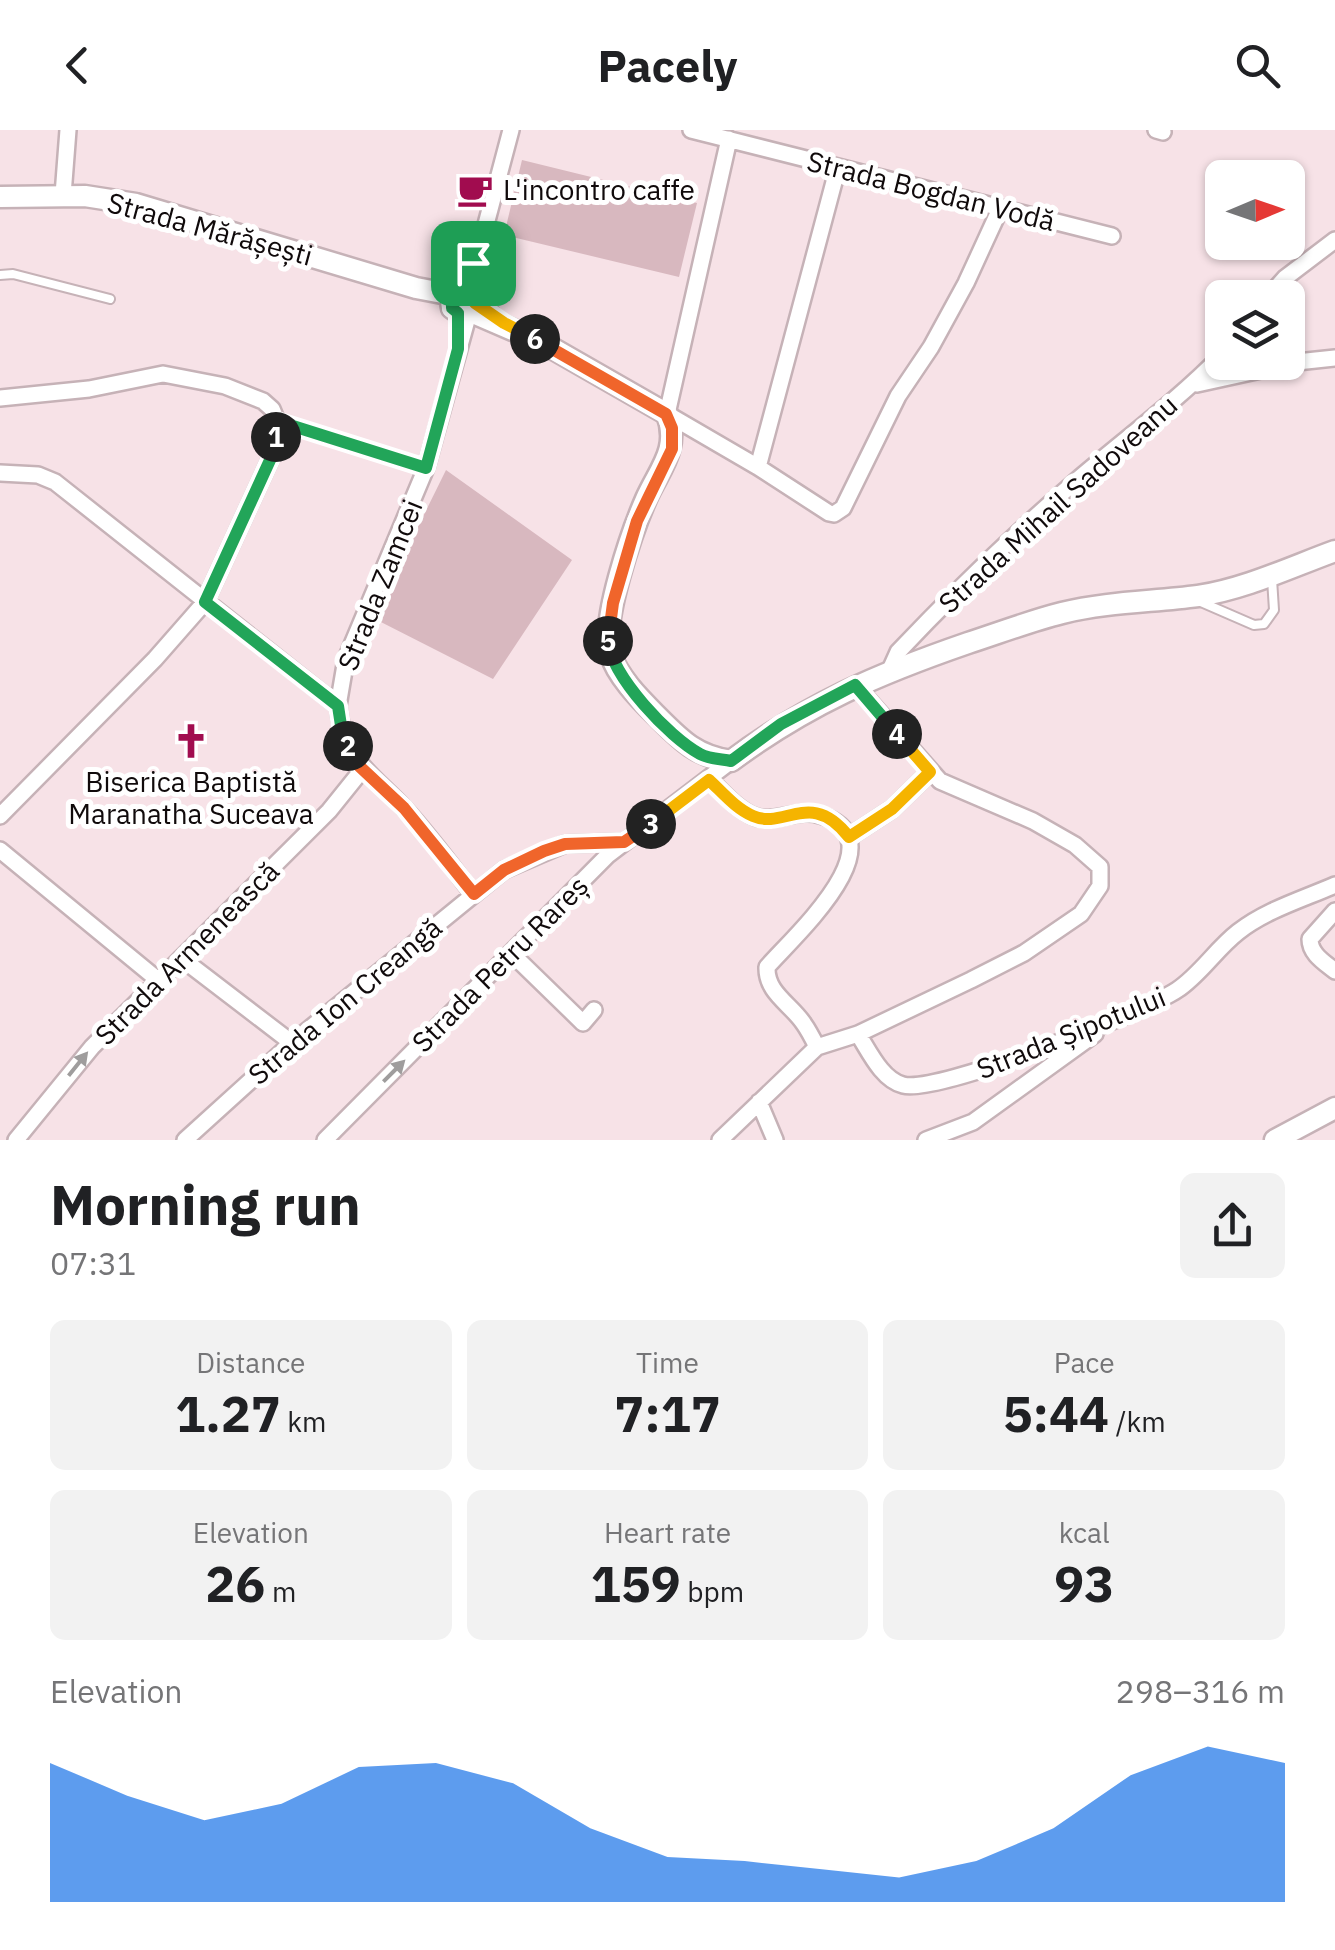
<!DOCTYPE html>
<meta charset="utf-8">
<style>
:root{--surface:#fff;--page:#f2f2f2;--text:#202124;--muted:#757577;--accent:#1a73e8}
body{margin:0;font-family:"IBM Plex Sans",sans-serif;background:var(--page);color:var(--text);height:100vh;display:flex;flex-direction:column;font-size:38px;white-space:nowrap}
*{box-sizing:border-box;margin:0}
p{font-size:32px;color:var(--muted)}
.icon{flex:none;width:55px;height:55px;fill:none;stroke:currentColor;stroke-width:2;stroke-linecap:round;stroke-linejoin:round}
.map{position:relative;height:1010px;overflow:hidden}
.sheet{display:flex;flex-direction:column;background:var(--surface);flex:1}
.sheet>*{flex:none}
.needle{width:65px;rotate:88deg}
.controls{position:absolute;left:1205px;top:30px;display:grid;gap:20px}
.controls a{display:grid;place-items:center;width:100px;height:100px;border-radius:15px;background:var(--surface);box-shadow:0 2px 8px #0004;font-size:50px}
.pin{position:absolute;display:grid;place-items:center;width:85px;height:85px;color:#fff;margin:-42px;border-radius:20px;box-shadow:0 5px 15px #0006}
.km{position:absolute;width:50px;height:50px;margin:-25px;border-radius:50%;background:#222;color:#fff;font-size:28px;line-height:50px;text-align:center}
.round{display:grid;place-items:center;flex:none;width:105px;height:105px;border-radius:15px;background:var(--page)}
.head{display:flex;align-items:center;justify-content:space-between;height:170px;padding:0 50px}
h1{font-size:55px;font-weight:700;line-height:75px}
.metrics{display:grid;grid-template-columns:repeat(3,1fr);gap:15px;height:170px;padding:10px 50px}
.metrics div{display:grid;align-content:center;border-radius:15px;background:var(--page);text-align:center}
.metrics b{font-size:50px;font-weight:700}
.metrics small{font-size:28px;font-weight:400}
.metrics p{font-size:28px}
.chart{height:280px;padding:20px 50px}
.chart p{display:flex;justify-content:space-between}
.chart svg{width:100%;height:180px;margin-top:10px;fill:var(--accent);opacity:.7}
header{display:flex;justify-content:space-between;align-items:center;height:130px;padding:0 50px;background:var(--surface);font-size:45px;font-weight:700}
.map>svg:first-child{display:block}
</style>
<header><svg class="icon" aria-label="back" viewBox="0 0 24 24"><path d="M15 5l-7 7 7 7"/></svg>Pacely<svg class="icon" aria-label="search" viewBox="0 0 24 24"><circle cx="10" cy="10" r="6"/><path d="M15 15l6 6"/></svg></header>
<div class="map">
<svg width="1335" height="1010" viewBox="0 0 1335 1010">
<rect width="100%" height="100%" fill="#f7e2e7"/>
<path fill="#d8b8bf" d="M522,30l175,43 -18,74 -175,-42z
M446,340l126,90 -79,119 -120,-61z"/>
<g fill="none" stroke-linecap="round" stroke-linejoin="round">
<defs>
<path id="lane" d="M0,145l13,-1 97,25
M278,291l148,47
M1201,472l53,23 10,-1 10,-14 -2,-31"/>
<path id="street" d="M691,0l421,106
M1156,0l7,2
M729,9l-62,275 91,53 71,46 5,1 9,-6 55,-112 33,-49 35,-64 34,-74
M63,65l5,-65
M474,167l6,-50 31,-117
M1267,168l18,-20 50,-38
M1197,254l100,-22 38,-4
M0,268l89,-9 74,-15 62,12 38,15 9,8 5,12 -1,26 -71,155 -50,57 -155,157
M758,337l80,-300
M0,343l38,2 17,7 283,224c6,54 32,66 66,102 25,27 47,57 69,86
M889,542l9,-20c57,-60 115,-117 178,-171 49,-42 101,-80 146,-126
M338,576l8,-47 80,-191 43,-155
M709,649c13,13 26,28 42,36 21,11 47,-8 69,0 82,25 -27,122 -53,152 -1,26 24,37 37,57 5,7 9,15 13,23
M849,707l43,-28 38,-37
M0,720l158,130
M1335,781l-25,28c0,15 14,23 25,32
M511,823l72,70 11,-13
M181,828l111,85
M858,904c11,17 24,46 45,51 35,9 239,-72 274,-95 23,-15 39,-41 61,-58 28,-22 65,-33 97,-47
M759,972l16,38
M16,1010l76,-93 237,-236 33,-41
M185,1010l107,-97 212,-173 61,-26 59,-2
M325,1010l283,-285 123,-94
M720,1010l97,-93 41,-13 113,-54 53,-27 57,-39 19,-28v-19l-25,-22 -42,-24 -93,-40 -85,-96
M926,1010l47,-18 122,-88"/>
<path id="secondary" d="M0,67l85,-1 51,8 280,84 37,7
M475,173l-4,9 -10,2 -9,-6 -1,-7 5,-9 10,-2 6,4 3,9 14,11
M471,182l72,31 124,71c13,35 -7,54 -21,85 -14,32 -45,122 -36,154 7,23 29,45 45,61 25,25 40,42 76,47 77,-57 147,-87 237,-118 31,-10 62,-22 94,-30 45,-11 90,-11 136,-17 47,-7 93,-29 137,-45
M1275,1010l60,-32"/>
</defs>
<use href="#lane" stroke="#c6b2b7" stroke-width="12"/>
<use href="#street" stroke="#c6b2b7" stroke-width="20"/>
<use href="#secondary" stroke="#c6b2b7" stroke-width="25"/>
<use href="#lane" stroke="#fff" stroke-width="8"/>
<use href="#street" stroke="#fff" stroke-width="15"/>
<use href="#secondary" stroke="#fff" stroke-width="20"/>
</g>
<defs><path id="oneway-solid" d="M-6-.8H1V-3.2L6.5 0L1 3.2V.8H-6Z" transform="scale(2.5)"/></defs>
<g fill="#9f9d9d">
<use href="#oneway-solid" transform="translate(78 934) rotate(-51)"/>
<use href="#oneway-solid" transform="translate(394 941) rotate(-45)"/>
</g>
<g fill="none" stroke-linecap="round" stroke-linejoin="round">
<defs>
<path id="split-1" d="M276,307l1,-16 149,47 32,-119v-36l-6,-5v-10l7,-8 14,-27"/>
<path id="split-2" d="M276,307v10l-71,155 133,104 4,26 6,14"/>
<path id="split-3" d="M348,616l8,17 48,45 70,86 30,-24 40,-19 21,-7 59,-2 27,-18"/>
<path id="split-4" d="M651,694l58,-44c13,12 27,29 44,36 32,14 58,-28 96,21l43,-28 38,-37 -33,-38"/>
<path id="split-5" d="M608,511c4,36 61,96 92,113 9,5 21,5 31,7l50,-37 74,-39 42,49"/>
<path id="split-6" d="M535,209l131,75 6,14v21l-35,72 -24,82 -5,38"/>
<path id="split-7" d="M473,133l7,-16 -5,56 29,20 31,16"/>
</defs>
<use href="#split-1" stroke="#fff" stroke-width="20"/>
<use href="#split-2" stroke="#fff" stroke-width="20"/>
<use href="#split-3" stroke="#fff" stroke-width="20"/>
<use href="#split-4" stroke="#fff" stroke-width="20"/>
<use href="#split-5" stroke="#fff" stroke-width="20"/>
<use href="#split-6" stroke="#fff" stroke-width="20"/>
<use href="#split-7" stroke="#fff" stroke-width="20"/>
<use href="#split-1" stroke="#22a559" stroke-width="12"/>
<use href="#split-2" stroke="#22a559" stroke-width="12"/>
<use href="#split-3" stroke="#f0652b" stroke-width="12"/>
<use href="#split-4" stroke="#f5b400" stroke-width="12"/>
<use href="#split-5" stroke="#22a559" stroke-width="12"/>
<use href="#split-6" stroke="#f0652b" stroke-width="12"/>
<use href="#split-7" stroke="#f5b400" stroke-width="12"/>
</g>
<defs>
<symbol id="cafe-bare" viewBox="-9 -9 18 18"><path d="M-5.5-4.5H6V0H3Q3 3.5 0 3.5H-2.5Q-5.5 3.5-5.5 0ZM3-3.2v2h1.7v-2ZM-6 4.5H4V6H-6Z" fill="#a10c4f" stroke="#fff" stroke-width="2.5" paint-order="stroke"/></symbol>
<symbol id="church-bare" viewBox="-9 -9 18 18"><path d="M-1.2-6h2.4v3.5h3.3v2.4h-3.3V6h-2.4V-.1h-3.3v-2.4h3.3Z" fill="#a10c4f" stroke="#fff" stroke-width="2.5" paint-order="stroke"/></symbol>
</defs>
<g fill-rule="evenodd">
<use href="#cafe-bare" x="450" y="35" width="50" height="50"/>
<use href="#church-bare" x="166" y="586" width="50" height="50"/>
</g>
<g text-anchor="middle" stroke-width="10" stroke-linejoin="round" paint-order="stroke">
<g font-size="28" fill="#100a0b" stroke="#fff" text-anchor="start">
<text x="503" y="70">L'incontro caffe</text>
<text x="191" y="662" text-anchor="middle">Biserica Baptistă<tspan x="191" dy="32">Maranatha Suceava</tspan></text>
</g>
<g font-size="28" fill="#100a0b" stroke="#fff">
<text transform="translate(931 61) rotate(14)" y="10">Strada Bogdan Vodă</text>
<text transform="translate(210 99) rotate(15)" y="10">Strada Mărășești</text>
<text transform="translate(1058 374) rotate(-42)" y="10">Strada Mihail Sadoveanu</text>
<text transform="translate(380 455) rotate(-68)" y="10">Strada Zamcei</text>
<text transform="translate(187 823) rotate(-45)" y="10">Strada Armenească</text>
<text transform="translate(500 834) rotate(-45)" y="10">Strada Petru Rareș</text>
<text transform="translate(345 871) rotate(-40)" y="10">Strada Ion Creangă</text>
<text transform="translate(1071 903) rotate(-22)" y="10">Strada Șipotului</text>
</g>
</g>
</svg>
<div class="controls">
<a><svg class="needle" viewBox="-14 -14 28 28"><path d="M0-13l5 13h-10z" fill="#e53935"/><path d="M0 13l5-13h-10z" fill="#757577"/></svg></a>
<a><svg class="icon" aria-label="layers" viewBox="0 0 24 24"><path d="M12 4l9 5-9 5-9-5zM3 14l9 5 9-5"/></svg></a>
</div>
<div class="pin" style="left:473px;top:133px;background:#1e9e55"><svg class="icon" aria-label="arrive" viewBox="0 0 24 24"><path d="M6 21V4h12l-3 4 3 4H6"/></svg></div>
<b class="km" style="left:276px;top:307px">1</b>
<b class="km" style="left:348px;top:616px">2</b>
<b class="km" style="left:651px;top:694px">3</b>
<b class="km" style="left:897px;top:604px">4</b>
<b class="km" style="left:608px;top:511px">5</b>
<b class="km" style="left:535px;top:209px">6</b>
</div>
<section class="sheet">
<div class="head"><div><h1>Morning run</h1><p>07:31</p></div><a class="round"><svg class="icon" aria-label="share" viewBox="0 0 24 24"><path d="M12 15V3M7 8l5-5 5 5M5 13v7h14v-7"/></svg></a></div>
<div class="metrics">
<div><p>Distance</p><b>1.27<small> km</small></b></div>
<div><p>Time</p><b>7:17</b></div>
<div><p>Pace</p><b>5:44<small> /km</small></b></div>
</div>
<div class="metrics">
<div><p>Elevation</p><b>26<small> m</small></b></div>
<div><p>Heart rate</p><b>159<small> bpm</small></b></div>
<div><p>kcal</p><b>93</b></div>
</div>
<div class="chart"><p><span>Elevation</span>298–316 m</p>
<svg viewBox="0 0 160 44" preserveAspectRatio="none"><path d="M0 44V10L10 18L20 24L30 20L40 11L50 10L60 15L70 26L80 33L90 34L100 36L110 38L120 34L130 26L140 13L150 6L160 10V44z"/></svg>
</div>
</section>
